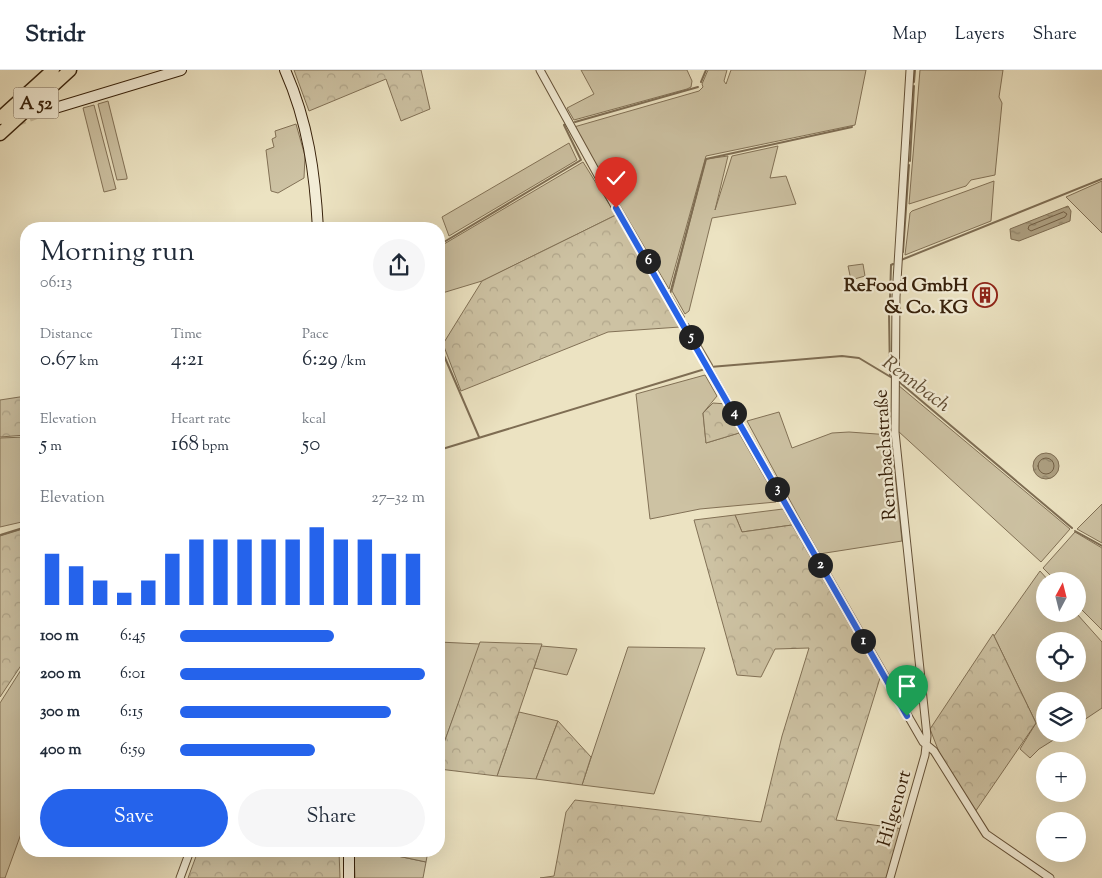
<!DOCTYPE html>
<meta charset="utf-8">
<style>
:root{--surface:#fff;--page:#f6f6f7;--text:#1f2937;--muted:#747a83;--line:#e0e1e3;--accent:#2563eb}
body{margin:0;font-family:"Sorts Mill Goudy",serif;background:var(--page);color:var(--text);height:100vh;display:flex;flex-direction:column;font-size:19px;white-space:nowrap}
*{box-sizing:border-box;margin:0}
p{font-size:16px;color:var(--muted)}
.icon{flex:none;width:28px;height:28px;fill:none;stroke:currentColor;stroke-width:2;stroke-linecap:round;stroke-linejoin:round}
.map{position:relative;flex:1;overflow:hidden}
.drawer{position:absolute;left:20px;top:152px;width:425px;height:635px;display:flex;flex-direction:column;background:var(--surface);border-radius:20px;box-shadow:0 5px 20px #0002}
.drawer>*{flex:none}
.needle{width:32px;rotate:7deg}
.controls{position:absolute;left:1036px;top:502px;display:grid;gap:10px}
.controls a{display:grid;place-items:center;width:50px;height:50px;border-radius:50%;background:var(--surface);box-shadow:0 5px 20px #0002;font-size:25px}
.pin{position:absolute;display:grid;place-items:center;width:42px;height:42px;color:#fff;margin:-51px -21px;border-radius:50% 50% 50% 0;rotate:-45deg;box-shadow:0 0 5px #0007}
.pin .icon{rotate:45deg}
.km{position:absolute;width:25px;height:25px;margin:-12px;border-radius:50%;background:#222;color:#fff;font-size:14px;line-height:25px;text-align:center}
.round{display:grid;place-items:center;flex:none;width:52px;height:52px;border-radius:26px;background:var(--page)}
.headline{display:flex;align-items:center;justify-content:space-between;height:85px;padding:0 20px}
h1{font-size:28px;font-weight:600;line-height:38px}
.figures{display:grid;grid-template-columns:repeat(3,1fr);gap:8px;height:85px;padding:5px 20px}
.figures div{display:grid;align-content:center}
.figures b{font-size:21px;font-weight:600}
.figures small{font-size:14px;font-weight:400}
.figures p{font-size:14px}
.chart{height:140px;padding:10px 20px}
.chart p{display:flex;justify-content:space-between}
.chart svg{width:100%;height:90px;margin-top:5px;stroke:var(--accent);stroke-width:6}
.primary-button{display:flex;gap:10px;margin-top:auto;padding:10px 20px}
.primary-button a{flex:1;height:58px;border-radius:30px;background:var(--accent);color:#fff;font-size:20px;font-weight:600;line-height:58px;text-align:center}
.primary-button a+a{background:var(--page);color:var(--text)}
ul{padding:0 20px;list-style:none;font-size:16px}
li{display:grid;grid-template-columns:80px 60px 1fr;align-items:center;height:38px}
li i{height:12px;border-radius:6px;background:var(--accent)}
header{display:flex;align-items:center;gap:30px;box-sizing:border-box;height:70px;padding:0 25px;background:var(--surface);border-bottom:1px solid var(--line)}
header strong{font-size:24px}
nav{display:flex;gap:28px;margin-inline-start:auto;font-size:18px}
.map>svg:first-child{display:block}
</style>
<header>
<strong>Stridr</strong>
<nav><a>Map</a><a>Layers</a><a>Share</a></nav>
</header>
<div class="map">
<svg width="1102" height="808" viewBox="0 0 1102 808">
<defs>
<pattern id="forest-crowns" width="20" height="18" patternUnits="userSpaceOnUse" patternTransform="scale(1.25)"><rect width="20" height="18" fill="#cdc2a3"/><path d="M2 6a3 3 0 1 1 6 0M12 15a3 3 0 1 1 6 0" fill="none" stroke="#b1a68b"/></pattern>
<pattern id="water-ripples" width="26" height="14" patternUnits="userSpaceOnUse" patternTransform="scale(1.25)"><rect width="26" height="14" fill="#aea183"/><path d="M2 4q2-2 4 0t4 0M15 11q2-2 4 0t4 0" fill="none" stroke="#8e8369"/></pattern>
</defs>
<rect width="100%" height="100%" fill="#ece3c2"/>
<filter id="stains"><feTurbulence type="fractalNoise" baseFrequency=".004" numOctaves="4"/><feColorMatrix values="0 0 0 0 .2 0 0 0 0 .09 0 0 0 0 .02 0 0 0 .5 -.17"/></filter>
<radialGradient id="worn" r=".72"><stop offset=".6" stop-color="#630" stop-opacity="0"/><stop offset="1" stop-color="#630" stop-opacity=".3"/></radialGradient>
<path fill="#cdc2a3" stroke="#827156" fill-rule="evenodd" d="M581,0h106l5,11 -1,6 -4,2 -113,31 -7,-12 27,-14z
M708,0h19l-3,11 2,3 5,-14h135l-11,55 -149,31 -37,133 -95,-162 125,-36 4,-4 -1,-3z
M920,0h83l-4,27 3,6 -7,72 -24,5 -5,6 -57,18z
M108,31l19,76v2l-10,1 -19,-76z
M94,35l22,84 -12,3 -21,-84z
M296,54l9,32 -1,22 -26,15 -7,-2 -5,-41 8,-3 -2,-8 4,-2 -1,-6z
M569,73l8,17 -128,76 -7,-19z
M778,76l-8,32 16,-2 10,28 -84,14 -23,93 -4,3 -13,-23 34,-132 22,-3 -13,54 17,-54z
M583,92l33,53 -134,66 -43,13v-47z
M994,111l-3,40 -86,34 5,-42 2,-2z
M1102,111v52l-36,-36z
M863,194l2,12 -14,4 -3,-14z
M705,305l12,21 -14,17 3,30 33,-10 34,59 3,10 -76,7 -50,10 -14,-125z
M898,315l172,144 -29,33 -143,-131z
M779,342l13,36 40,-15 17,-1 42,3 11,106 -83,13 -72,-133z
M26,367v84l-26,6v-89z
M1102,434v39l-25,-14z
M783,439l9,16 -50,7 -7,-17z
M1075,462l27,16v82l-24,-24v-25h-22l-13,-13z
M1040,501l9,10h-4v33h32l25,28v66l-24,16v-23h-33v33h18l-24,15 -9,9 -10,-9 16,-26 -42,-87zM1045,571h33v33h-33z
M439,572l41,2 -41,113z
M541,576l36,3 -10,26 -33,-7z
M628,577l77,1 -51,146 -72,-9z
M26,592v158l-21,58h-5v-175z
M519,642l39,9 -22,58 -39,-3z
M354,781h20l52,11 -3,16h-68z"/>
<path fill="url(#forest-crowns)" stroke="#827156" d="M294,0h127l9,39 -29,12 -15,-42 -77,32z
M616,145l64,112 -72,5 -147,59 -18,-47 39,-63z
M26,326v39l-26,2v-37z
M713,333l14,1 12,29 -33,10 -3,-30z
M735,445l7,17 50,-7 88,153 -44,142 68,9 -14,49h-350l14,-2 12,-64 9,-12 186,22 21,-86 27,-88 -34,1 -14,28 -24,-2 -43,-155z
M26,458v130l-26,39v-161z
M993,564l43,89 -61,89 -36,-60 -9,-23z
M480,572l62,2 -45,132 -58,-7v-12z
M558,651l33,36 -9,28 -46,-6z
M198,781h141l1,27h-152z
M374,781h54l-2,11z"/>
<path fill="url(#water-ripples)" stroke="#7e6d53" d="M1068,136l3,5 -1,10 -51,20 -8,-2 -1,-10z
M1033 396a13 13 0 1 1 26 0a13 13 0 1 1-26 0Z"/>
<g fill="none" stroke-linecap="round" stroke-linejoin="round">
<path stroke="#726046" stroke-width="1" d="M1064,142l3,2 -2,3 -34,14 -3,-2 1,-3z
M1038 396a8 8 0 1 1 16 0a8 8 0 1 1-16 0Z"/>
<path stroke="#7e6d53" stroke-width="2" d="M701,12l5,-12
M914,12l1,-12
M575,52l123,-35
M910,91l4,-75
M439,175l142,-85 -17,-35 2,-1
M903,182l6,-87
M901,190l201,-81
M890,229l1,-34 2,-1
M889,243l1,63
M684,247l-14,-23 36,-135 146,-32
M688,254l24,41
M439,274l40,93
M710,297l132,-11 17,2 35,21
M898,311l174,147
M439,380l266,-81
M1075,461l27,15
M0,465l26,-8"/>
<path stroke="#c8bc9d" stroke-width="10" stroke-dasharray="10 5" stroke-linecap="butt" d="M15,52l27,-10"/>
<defs>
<path id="street" d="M540,0l76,138 307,534 11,9 52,83 64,44
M180,808l10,-27
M890,808l35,-123 2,-19 -32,-304 1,-135 14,-227"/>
<path id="secondary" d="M285,0c23,52 30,103 33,159
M42,42l139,-42
M349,781v27"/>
<path id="highway" d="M0,48l53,-48
M0,64l70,-64"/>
</defs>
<use href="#street" stroke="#645138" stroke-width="9"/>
<use href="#secondary" stroke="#36200a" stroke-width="12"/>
<use href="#highway" stroke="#36200a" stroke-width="15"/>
<use href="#street" stroke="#f3edd7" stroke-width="7"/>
<use href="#secondary" stroke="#f3edd7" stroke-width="10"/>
<use href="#highway" stroke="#ece3c2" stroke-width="12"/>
</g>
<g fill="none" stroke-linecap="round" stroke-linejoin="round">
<defs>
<path id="route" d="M616,138l291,508"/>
</defs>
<use href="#route" stroke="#fff" stroke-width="10"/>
<use href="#route" stroke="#2563eb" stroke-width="6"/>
</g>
<defs>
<symbol id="building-ring" viewBox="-11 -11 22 22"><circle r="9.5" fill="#f3edd7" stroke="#8f2418" stroke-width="1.5"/><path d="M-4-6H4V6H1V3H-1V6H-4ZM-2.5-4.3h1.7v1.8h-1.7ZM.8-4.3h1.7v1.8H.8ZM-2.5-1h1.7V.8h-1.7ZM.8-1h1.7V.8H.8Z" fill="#8f2418"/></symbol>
</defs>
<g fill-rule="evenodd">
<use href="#building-ring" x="971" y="211" width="28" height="28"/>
</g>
<g text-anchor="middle" stroke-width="4.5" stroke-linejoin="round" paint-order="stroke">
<rect fill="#f3edd7" stroke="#6f5e48" stroke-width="1" x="13.5" y="17.5" width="45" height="31" rx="4"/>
<g font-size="18" font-weight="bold" fill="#36200a">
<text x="36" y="39">A 52</text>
</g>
<g font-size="19" font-weight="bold" fill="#36200a" stroke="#f3edd7" text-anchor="end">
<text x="968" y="221">ReFood GmbH<tspan x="968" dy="22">&amp; Co. KG</tspan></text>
</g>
<g font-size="19" fill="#36200a" stroke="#f3edd7">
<text transform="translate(884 385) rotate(-94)" y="7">Rennbachstraße</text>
<text transform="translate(893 738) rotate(-74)" y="7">Hilgenort</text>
</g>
<g font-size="20" font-style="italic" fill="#604d34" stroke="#f3edd7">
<text transform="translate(917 313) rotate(37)" y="7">Rennbach</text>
</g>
</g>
<rect width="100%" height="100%" filter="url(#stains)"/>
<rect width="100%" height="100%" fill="url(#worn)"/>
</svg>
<div class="controls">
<a><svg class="needle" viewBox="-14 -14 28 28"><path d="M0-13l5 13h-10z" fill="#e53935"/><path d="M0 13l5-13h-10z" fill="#747a83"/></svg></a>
<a><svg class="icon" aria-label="locate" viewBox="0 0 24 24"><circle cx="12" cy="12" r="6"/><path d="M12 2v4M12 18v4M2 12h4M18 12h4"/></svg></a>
<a><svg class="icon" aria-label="layers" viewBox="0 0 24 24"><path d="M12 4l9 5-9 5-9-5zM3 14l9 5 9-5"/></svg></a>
<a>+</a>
<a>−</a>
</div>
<div class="pin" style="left:907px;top:646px;background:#1e9e55"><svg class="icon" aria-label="arrive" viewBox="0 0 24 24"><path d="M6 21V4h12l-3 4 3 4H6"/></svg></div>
<div class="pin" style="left:616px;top:138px;background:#d93025"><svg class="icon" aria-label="check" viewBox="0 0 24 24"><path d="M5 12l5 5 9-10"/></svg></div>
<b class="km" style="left:863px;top:571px">1</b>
<b class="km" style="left:820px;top:495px">2</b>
<b class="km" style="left:777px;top:419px">3</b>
<b class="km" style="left:734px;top:343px">4</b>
<b class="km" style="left:691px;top:267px">5</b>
<b class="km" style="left:648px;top:191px">6</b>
<section class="drawer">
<div class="headline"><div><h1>Morning run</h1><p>06:13</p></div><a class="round"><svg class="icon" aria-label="share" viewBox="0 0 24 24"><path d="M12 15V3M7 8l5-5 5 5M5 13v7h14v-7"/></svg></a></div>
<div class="figures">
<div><p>Distance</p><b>0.67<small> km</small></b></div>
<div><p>Time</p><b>4:21</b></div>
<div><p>Pace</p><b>6:29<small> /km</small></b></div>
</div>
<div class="figures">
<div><p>Elevation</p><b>5<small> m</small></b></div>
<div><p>Heart rate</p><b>168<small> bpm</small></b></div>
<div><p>kcal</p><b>50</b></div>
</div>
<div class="chart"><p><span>Elevation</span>27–32 m</p>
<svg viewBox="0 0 160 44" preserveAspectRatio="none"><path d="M5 44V19M15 44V25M25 44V32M35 44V38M45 44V32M55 44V19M65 44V12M75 44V12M85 44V12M95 44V12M105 44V12M115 44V6M125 44V12M135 44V12M145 44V19M155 44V19"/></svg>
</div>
<ul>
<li><b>100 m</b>6:45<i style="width:63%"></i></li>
<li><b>200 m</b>6:01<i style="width:100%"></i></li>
<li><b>300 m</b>6:15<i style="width:86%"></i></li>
<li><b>400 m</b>6:59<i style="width:55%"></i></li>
</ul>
<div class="primary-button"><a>Save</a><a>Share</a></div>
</section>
</div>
